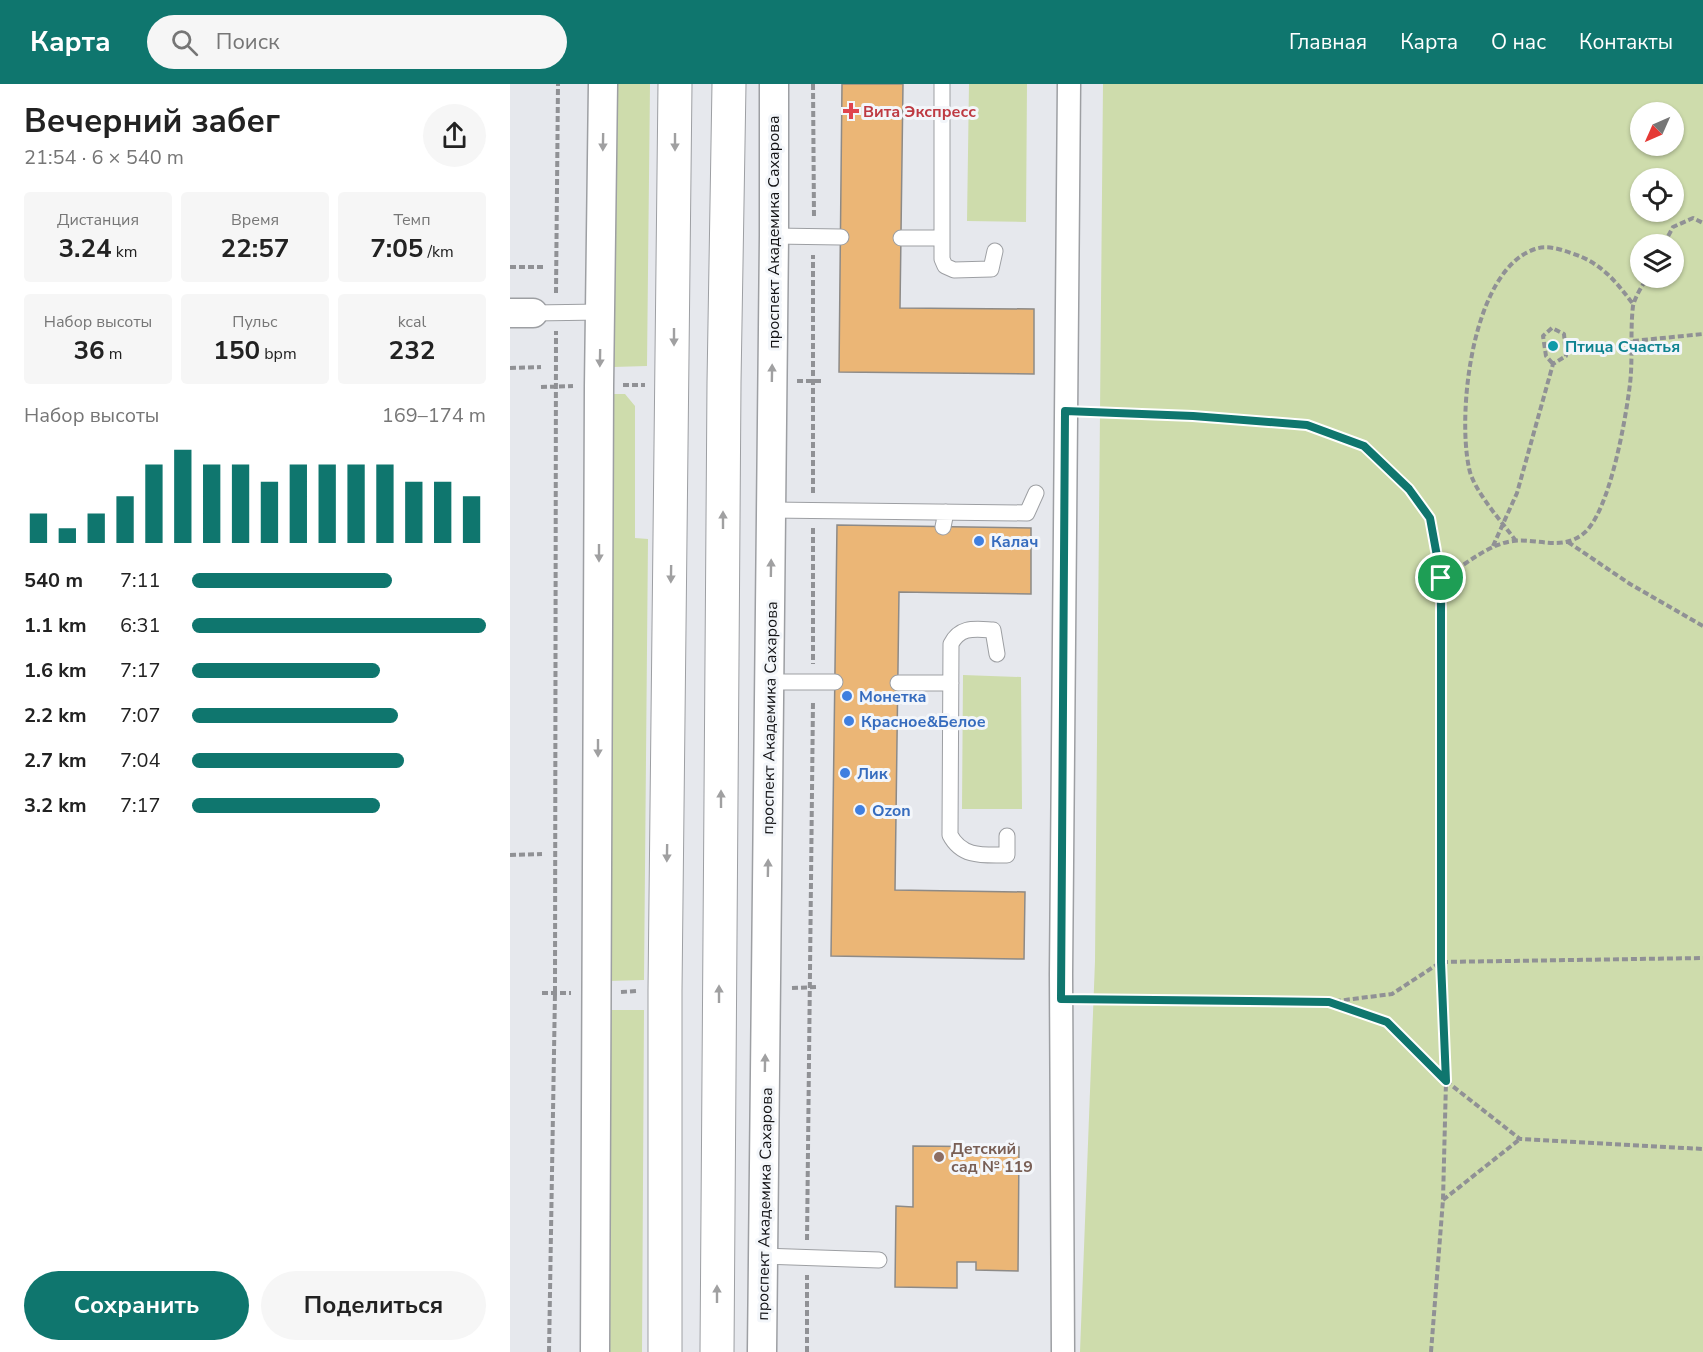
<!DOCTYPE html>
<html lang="ru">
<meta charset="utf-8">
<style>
:root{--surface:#fff;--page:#f6f6f6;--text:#222;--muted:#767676;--accent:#0f766e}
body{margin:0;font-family:"Nunito Sans",sans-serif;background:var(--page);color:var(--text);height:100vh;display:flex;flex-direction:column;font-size:22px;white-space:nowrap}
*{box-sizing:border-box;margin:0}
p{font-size:20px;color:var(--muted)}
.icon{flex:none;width:33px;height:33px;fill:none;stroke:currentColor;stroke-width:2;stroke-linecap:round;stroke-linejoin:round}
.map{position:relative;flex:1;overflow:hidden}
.sheet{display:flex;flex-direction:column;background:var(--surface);width:510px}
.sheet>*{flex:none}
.needle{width:39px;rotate:225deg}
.tools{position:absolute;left:1120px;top:18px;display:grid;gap:12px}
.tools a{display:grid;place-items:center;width:54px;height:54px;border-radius:50%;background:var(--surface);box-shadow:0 2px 4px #0004;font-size:30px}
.pin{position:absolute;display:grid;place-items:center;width:51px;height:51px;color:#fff;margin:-26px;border:3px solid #fff;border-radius:50%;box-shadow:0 2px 6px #0007}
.round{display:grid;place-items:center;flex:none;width:63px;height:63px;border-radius:32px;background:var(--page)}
.headline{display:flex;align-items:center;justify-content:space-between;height:102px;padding:0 24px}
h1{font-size:33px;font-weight:700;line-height:45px}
.stats{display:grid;grid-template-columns:repeat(3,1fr);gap:9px;height:102px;padding:6px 24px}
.stats div{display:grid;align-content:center;border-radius:6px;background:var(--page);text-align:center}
.stats b{font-size:26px;font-weight:700}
.stats small{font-size:16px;font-weight:400}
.stats p{font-size:16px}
.chart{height:168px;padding:12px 24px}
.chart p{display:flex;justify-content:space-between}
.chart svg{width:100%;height:108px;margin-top:6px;stroke:var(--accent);stroke-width:6}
.primary-button{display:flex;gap:12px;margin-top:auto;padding:12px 24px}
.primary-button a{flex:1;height:69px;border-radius:36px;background:var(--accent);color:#fff;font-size:24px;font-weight:700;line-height:69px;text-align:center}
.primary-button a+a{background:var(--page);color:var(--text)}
ul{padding:0 24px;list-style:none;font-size:20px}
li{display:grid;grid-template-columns:96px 72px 1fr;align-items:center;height:45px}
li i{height:15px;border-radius:8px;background:var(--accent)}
header{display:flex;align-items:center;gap:36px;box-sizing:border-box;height:84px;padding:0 30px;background:var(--accent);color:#fff}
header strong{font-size:28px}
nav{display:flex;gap:33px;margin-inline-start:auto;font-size:21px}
.search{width:420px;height:54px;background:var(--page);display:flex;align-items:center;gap:15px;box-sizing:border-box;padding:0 21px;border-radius:33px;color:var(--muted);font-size:22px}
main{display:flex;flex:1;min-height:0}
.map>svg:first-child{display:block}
</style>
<header>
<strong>Карта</strong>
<div class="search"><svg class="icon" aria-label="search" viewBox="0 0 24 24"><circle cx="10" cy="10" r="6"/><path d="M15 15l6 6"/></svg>Поиск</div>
<nav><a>Главная</a><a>Карта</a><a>О нас</a><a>Контакты</a></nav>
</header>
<main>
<section class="sheet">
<div class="headline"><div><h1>Вечерний забег</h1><p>21:54 · 6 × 540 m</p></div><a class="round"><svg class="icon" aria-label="share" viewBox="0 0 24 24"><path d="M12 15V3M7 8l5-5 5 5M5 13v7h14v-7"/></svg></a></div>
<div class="stats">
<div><p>Дистанция</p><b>3.24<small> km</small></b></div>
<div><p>Время</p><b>22:57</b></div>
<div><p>Темп</p><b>7:05<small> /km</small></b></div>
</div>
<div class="stats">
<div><p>Набор высоты</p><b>36<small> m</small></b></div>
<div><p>Пульс</p><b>150<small> bpm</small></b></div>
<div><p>kcal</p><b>232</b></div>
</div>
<div class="chart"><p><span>Набор высоты</span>169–174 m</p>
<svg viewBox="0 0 160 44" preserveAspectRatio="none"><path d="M5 44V32M15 44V38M25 44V32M35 44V25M45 44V12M55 44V6M65 44V12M75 44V12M85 44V19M95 44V12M105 44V12M115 44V12M125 44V12M135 44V19M145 44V19M155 44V25"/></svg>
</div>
<ul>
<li><b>540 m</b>7:11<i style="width:68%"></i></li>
<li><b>1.1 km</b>6:31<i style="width:100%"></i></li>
<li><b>1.6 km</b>7:17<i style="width:64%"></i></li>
<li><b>2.2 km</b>7:07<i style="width:70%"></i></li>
<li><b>2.7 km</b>7:04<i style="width:72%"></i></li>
<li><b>3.2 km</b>7:17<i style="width:64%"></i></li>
</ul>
<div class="primary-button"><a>Сохранить</a><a>Поделиться</a></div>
</section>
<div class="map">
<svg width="1193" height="1268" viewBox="0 0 1193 1268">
<rect width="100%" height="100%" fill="#e6e8ed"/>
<path fill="#cedcac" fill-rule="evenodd" d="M104,0h36l-3,282 -34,1z
M459,0h58l-1,138 -59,-1z
M593,0h600v1268h-623l15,-391zM1131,28h33v34h-33zM1131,94h33v34h-33zM1131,160h33v34h-33z
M101,310h14l10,12v132l13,1 -4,441 -36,1z
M453,591l58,2 1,132h-60z
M96,926h38l-2,342h-37z"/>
<path fill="#ebb676" stroke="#8d8a87" stroke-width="1.5" d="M332,0h61l-3,224 134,1v65l-195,-2z
M327,441l194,3v66l-132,-2 -4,298 130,2 -1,67 -193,-3z
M403,1062l106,1 -1,124 -42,-1v-8h-19v26l-62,-1 1,-81 17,1z"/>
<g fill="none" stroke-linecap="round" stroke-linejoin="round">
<defs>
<path id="service" d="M432,0v175l3,7 9,4 37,-1 4,-18
M264,152l67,1
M391,154h41
M23,229l68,-1
M261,426l256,3 9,-20
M433,443l3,-15
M487,570l-4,-24c-18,-1 -33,-4 -42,14l-1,191c12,23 34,20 57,20v-19
M260,598h65
M388,599h53
M252,1172l117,4"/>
<path id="pedestrian" d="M553,1268l-2,-378 8,-890"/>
<path id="minor" d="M0,229h23
M85,1268l4,-966 4,-302
M252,1268l12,-1116v-152"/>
<path id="secondary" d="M155,1268v-362l10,-906
M207,1268l7,-969 5,-299"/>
</defs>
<use href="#service" stroke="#9d9fa3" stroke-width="17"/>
<use href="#pedestrian" stroke="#9d9fa3" stroke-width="25"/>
<use href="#minor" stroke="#9d9fa3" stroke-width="31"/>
<use href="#secondary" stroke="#9d9fa3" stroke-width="35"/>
<path stroke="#909195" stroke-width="4" stroke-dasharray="6 3" stroke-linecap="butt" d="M303,0l1,133
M1154,160l9,-17 20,-9 10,5
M0,183h34
M46,209l2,-209
M1123,257l70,-7
M0,284l31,-1
M287,297h25
M113,301h22
M31,303l32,-1
M577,327l106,5 114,9 57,21 45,43 21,29 11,60
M303,409v-238
M303,444v136
M1006,457c-14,-19 -43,-51 -47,-73 -12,-56 3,-198 66,-219 12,-4 25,0 36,4 29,9 44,27 62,51
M1058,458l62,42 73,42
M983,462l24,-53 36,-129 13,-8 -2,-22 -12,-6 -9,8 3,20 7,8
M0,771l32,-1
M282,904l27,-1
M111,908l16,-1
M32,909h29
M573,916l246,2 63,-8 49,-32 262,-4
M820,918l57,20 59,59 74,58 183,10
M933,1116l77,-61
M297,1156l6,-538
M39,1268l6,-359 1,-662
M297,1268v-77
M921,1268l12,-152 3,-119 -5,-119v-384c25,-12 44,-33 72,-37 25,-3 48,10 70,-7 27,-21 43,-117 47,-150 3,-26 0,-53 3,-78 2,-9 9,-20 14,-28"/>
<use href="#service" stroke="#fff" stroke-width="15"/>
<use href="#pedestrian" stroke="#fff" stroke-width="22"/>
<use href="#minor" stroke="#fff" stroke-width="28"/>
<use href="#secondary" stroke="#fff" stroke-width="33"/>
</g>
<defs><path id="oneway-solid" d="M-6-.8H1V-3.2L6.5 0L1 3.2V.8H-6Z" transform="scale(1.5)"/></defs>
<g fill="#a0a0a1">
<use href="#oneway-solid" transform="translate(93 58) rotate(91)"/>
<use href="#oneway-solid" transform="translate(165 58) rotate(90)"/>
<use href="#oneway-solid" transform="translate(164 253) rotate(90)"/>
<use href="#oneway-solid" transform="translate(90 274) rotate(91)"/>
<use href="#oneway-solid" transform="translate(262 289) rotate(-89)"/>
<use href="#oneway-solid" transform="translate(213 436) rotate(-90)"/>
<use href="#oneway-solid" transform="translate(89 469) rotate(90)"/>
<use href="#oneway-solid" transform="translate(261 484) rotate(-89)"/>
<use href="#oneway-solid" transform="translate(161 490) rotate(91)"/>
<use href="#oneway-solid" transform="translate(88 664) rotate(90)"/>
<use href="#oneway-solid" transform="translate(211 715) rotate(-90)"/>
<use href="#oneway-solid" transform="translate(157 769) rotate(91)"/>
<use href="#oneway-solid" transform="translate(258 784) rotate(-89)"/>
<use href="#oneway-solid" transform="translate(209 910) rotate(-90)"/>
<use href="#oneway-solid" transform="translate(255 979) rotate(-89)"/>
<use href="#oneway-solid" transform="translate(207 1210) rotate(-90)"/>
</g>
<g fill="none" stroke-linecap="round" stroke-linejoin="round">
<defs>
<path id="route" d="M555,327l128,5 114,9 57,21 45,43 21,29 11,60v384l5,119 -59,-59 -58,-20 -268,-3z"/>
</defs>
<use href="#route" stroke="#fff" stroke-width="12"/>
<use href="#route" stroke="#0f766e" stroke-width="8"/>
</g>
<path fill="#e0444e" stroke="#f3f6fa" stroke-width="2" d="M338 18h6v6h6v6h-6v6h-6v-6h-6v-6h6z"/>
<circle fill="#0f9aa8" stroke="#f3f6fa" stroke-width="2" cx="1043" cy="262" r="6"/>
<g fill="#3f7fe0" stroke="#f3f6fa" stroke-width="2">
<circle cx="469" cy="457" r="6"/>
<circle cx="337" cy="612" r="6"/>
<circle cx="339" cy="637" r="6"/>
<circle cx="335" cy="689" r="6"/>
<circle cx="350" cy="726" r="6"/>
</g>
<circle fill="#8d6e63" stroke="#f3f6fa" stroke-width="2" cx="429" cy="1073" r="6"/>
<g text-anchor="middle" stroke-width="6" stroke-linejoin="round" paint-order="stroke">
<g font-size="16" font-weight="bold" fill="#be3a42" stroke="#f3f6fa" text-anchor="start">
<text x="353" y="33">Вита Экспресс</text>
</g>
<g font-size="16" fill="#121214" stroke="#f3f6fa">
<text transform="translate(263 148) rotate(-90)" y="6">проспект Академика Сахарова</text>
<text transform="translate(259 634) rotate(-89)" y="6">проспект Академика Сахарова</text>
<text transform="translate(254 1120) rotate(-89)" y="6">проспект Академика Сахарова</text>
</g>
<g font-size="16" font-weight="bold" fill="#0d838f" stroke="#f3f6fa" text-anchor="start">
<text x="1055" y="268">Птица Счастья</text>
</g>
<g font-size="16" font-weight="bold" fill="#366cbe" stroke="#f3f6fa" text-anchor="start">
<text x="481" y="463">Калач</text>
<text x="349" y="618">Монетка</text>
<text x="351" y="643">Красное&amp;Белое</text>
<text x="347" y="695">Лик</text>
<text x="362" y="732">Ozon</text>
</g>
<g font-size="16" font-weight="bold" fill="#785e54" stroke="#f3f6fa" text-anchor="start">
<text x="441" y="1070">Детский<tspan x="441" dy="18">сад № 119</tspan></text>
</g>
</g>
</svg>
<div class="tools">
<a><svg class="needle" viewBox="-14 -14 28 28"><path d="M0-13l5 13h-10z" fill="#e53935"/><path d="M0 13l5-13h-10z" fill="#767676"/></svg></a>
<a><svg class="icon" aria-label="locate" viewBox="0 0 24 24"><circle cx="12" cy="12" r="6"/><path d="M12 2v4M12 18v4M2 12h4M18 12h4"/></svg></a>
<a><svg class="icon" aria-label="layers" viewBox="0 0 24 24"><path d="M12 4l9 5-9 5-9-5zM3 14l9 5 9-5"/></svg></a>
</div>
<div class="pin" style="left:931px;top:494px;background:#1e9e55"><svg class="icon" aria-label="arrive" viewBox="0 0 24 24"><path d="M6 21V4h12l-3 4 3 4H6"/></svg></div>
</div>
</main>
